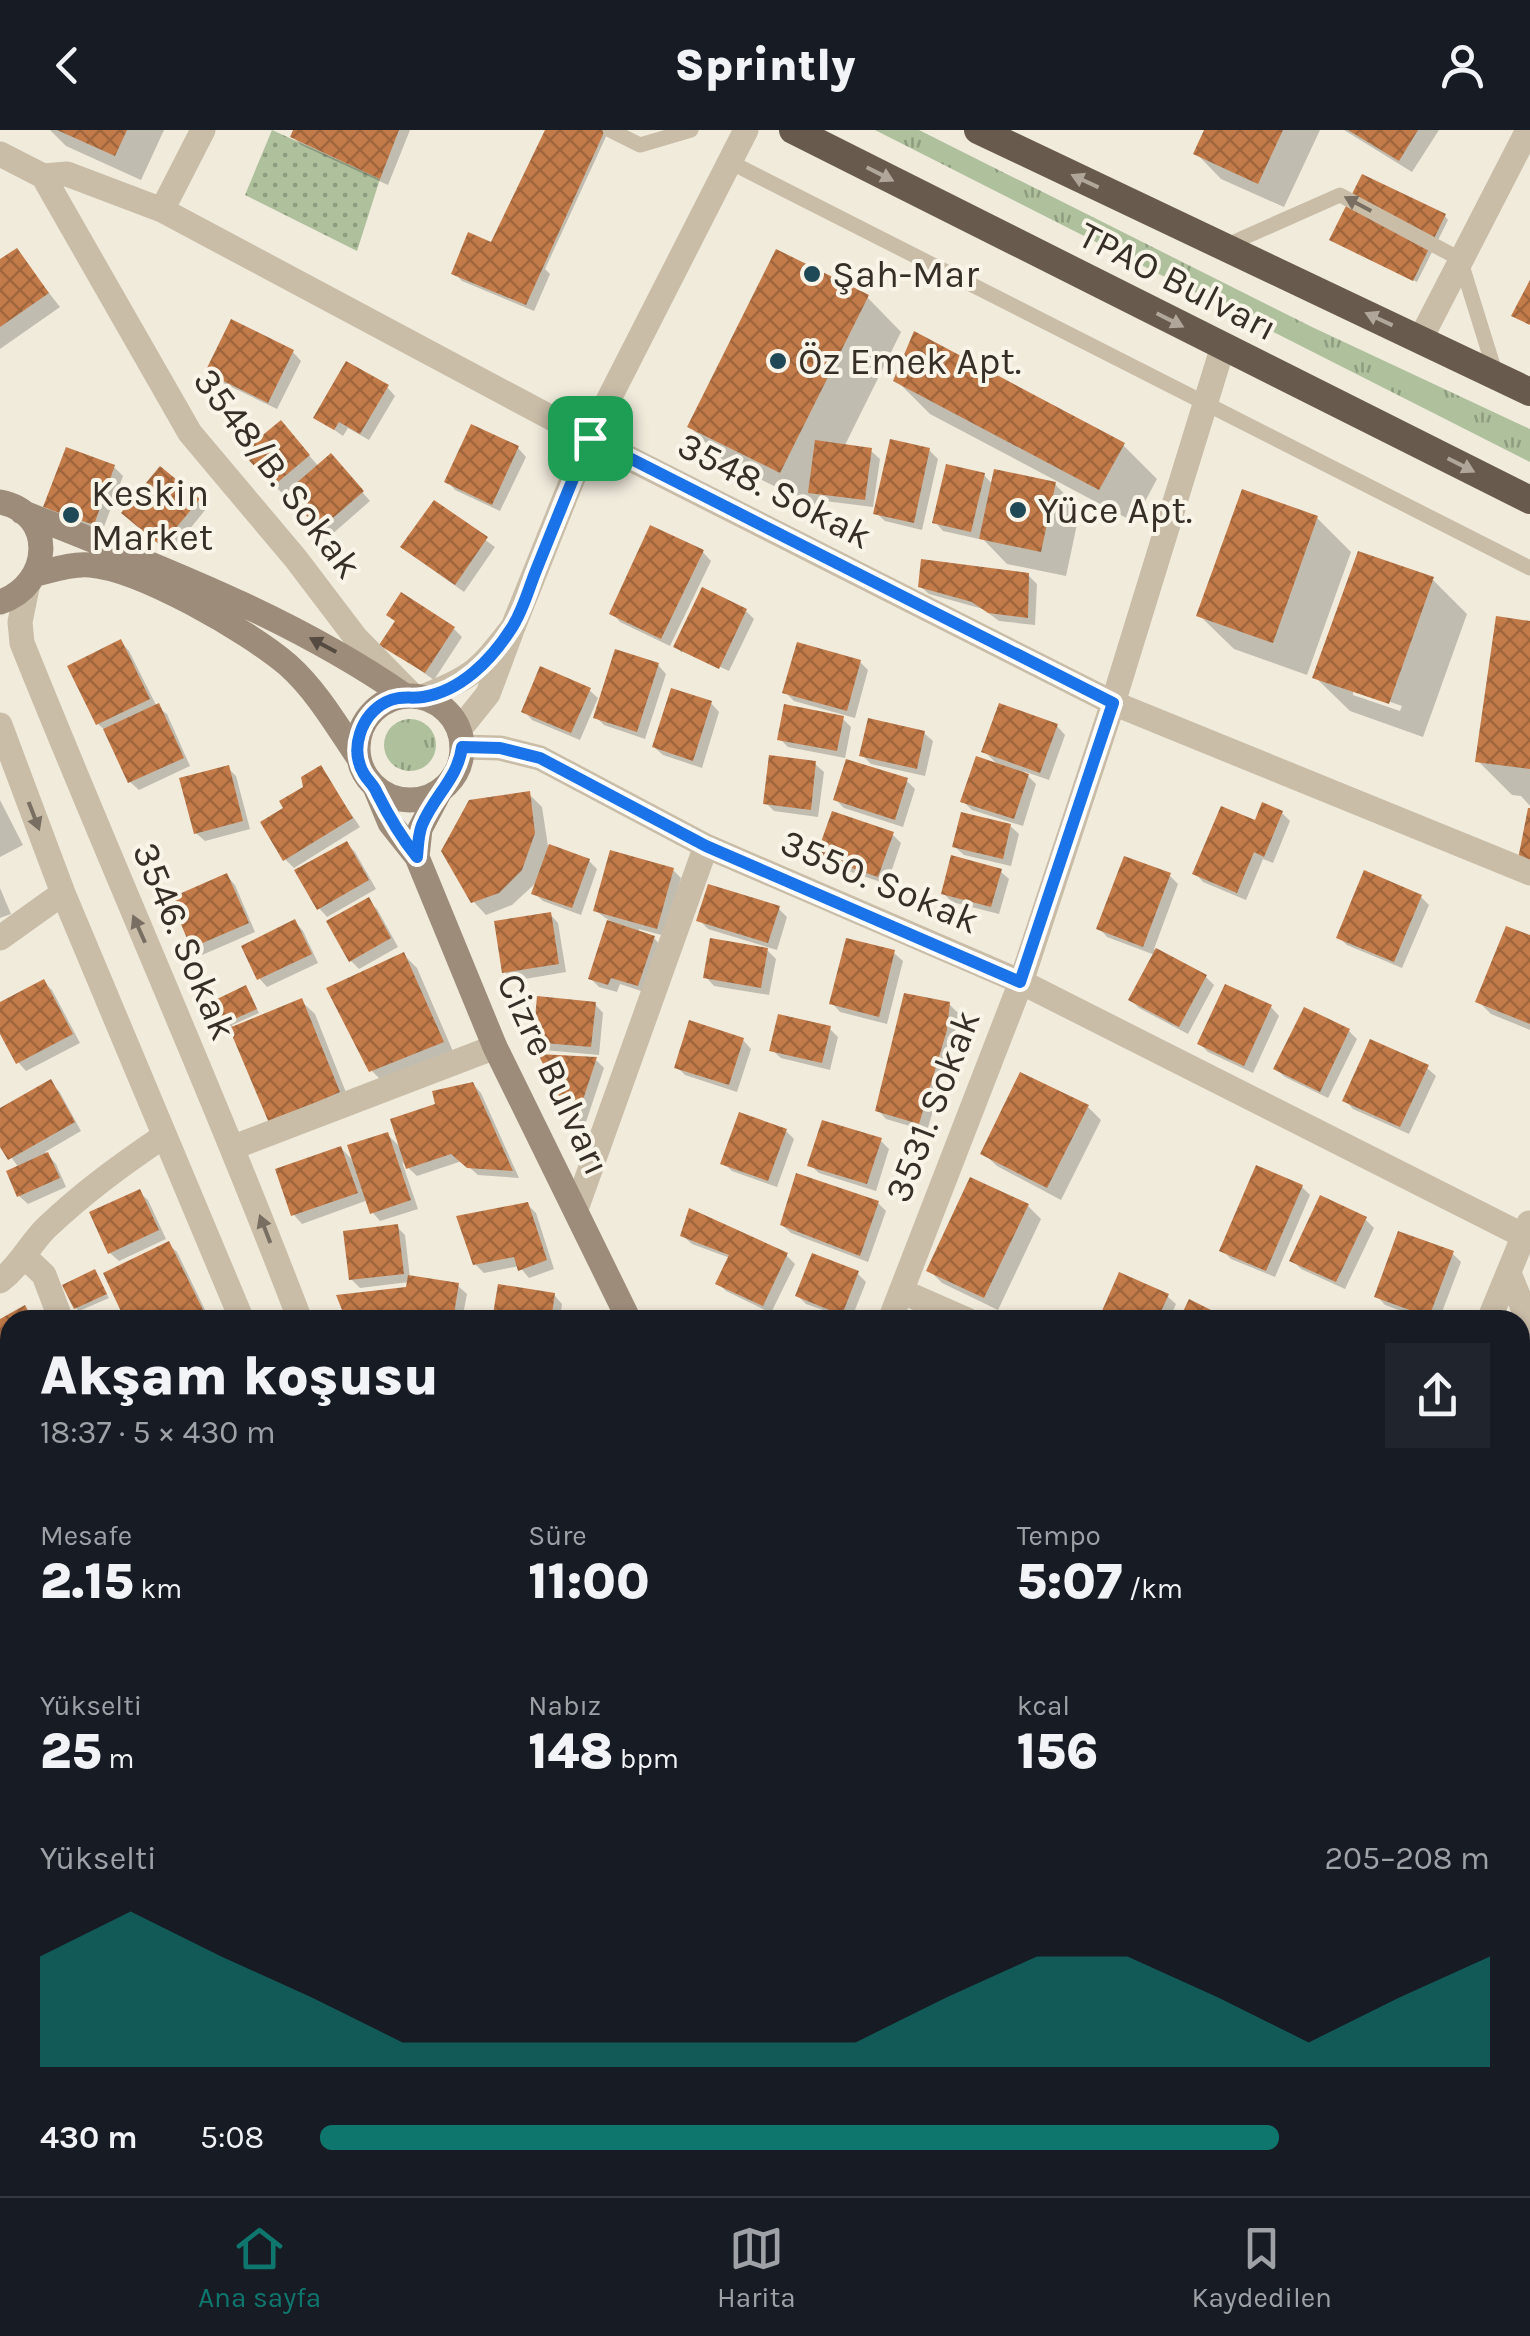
<!DOCTYPE html>
<html lang="tr">
<meta charset="utf-8">
<style>
:root{--surface:#171b24;--page:#20242c;--text:#f1f3f6;--muted:#9ea1a6;--line:#363941;--accent:#0f766e}
body{margin:0;font-family:Karla,sans-serif;background:var(--page);color:var(--text);height:100vh;display:flex;flex-direction:column;font-size:38px;white-space:nowrap}
*{box-sizing:border-box;margin:0}
p{font-size:32px;color:var(--muted)}
.icon{flex:none;width:55px;height:55px;fill:none;stroke:currentColor;stroke-width:2;stroke-linecap:round;stroke-linejoin:round}
.map{position:relative;flex:1;overflow:hidden}
.drawer{position:absolute;left:0px;top:1180px;width:1530px;height:888px;display:flex;flex-direction:column;background:var(--surface);border-radius:30px 30px 0 0;box-shadow:0 2px 8px #0004}
.drawer>*{flex:none}
.pin{position:absolute;display:grid;place-items:center;width:85px;height:85px;color:#fff;margin:-42px;border-radius:20px;box-shadow:0 5px 15px #0006}
.round{display:grid;place-items:center;flex:none;width:105px;height:105px;border-radius:0px;background:var(--page)}
.overview{display:flex;align-items:center;justify-content:space-between;height:170px;padding:0 40px}
h1{font-size:55px;font-weight:800;line-height:75px}
.stats{display:grid;grid-template-columns:repeat(3,1fr);gap:15px;height:170px;padding:10px 40px}
.stats div{display:grid;align-content:center}
.stats b{font-size:50px;font-weight:800}
.stats small{font-size:28px;font-weight:400}
.stats p{font-size:28px}
.chart{height:280px;padding:20px 40px}
.chart p{display:flex;justify-content:space-between}
.chart svg{width:100%;height:180px;margin-top:10px;fill:var(--accent);opacity:.7}
ul{padding:0 40px;list-style:none;font-size:32px}
li{display:grid;grid-template-columns:160px 120px 1fr;align-items:center;height:75px}
li i{height:25px;border-radius:12px;background:var(--accent)}
header{display:flex;justify-content:space-between;align-items:center;height:130px;padding:0 40px;background:var(--surface);font-size:45px;font-weight:800}
.tab-bar{display:flex;justify-content:space-around;align-items:center;height:140px;border-top:2px solid var(--line);background:var(--surface);font-size:28px;color:var(--muted)}
.tab-bar a{display:grid;justify-items:center;gap:5px}
.tab-bar .on{color:var(--accent)}
.map>svg:first-child{display:block}
</style>
<header><svg class="icon" aria-label="back" viewBox="0 0 24 24"><path d="M15 5l-7 7 7 7"/></svg>Sprintly<svg class="icon" aria-label="person" viewBox="0 0 24 24"><circle cx="12" cy="8" r="4"/><path d="M4 21q1-7 8-7t8 7"/></svg></header>
<div class="map">
<svg width="1530" height="2066" viewBox="0 0 1530 2066">
<defs>
<pattern id="grass-tufts" width="24" height="20" patternUnits="userSpaceOnUse" patternTransform="scale(2.5)"><rect width="24" height="20" fill="#aec09c"/><path d="M3 7l-1-3M5 7V3M7 7l1-3M15 17l-1-3M17 17v-4M19 17l1-3" fill="none" stroke="#8e9c7f"/></pattern>
<pattern id="forest-crowns" width="20" height="18" patternUnits="userSpaceOnUse" patternTransform="scale(2.5)"><rect width="20" height="18" fill="#aec09c"/><path d="M2 6a3 3 0 1 1 6 0M12 15a3 3 0 1 1 6 0" fill="none" stroke="#8e9c7f"/></pattern>
<pattern id="garden-dots" width="8" height="8" patternUnits="userSpaceOnUse" patternTransform="scale(2.5)"><rect width="8" height="8" fill="#aec09c"/><path d="M2 2h.1M6 6h.1" fill="none" stroke="#8e9c7f" stroke-width="1.8" stroke-linecap="round"/></pattern>
<pattern id="building-cross-hatch" width="8" height="8" patternUnits="userSpaceOnUse" patternTransform="scale(2.5)"><rect width="8" height="8" fill="#c37b49"/><path d="M0 0l8 8M0 8l8-8" fill="none" stroke="#9f653d"/></pattern>
</defs>
<rect width="100%" height="100%" fill="#f1ebdc"/>
<path fill="url(#grass-tufts)" d="M875,0h44l393,197 218,102v33z
M384 615a26 26 0 1 1 52 0a26 26 0 1 1-52 0Z"/>
<path fill="url(#forest-crowns)" d="M1520,1256l10,26v141l-10,-6z"/>
<path fill="url(#garden-dots)" d="M272,0l108,49 -23,72 -112,-56z
M1520,1762l10,4v164l-10,-3z"/>
<path fill="#0003" fill-rule="evenodd" d="M50,0h114l-23,50 -75,-34z
M296,0h114l-22,55 -87,-40 -8,-8z
M547,0h62l-64,139 5,5 -16,37 -72,-30 -8,-8 38,-28z
M1207,0h113l-36,77 -63,-28 -25,-26z
M1344,0h95l-27,42z
M1445,86l3,4 -31,62 -81,-39z
M16,121l44,56 -60,42v-87z
M867,167l34,35 -57,115 27,4 9,8 -7,48 -56,-7 -3,6 -90,-45 -34,-34z
M293,222l8,9 -24,48 -60,-29 -9,-8z
M896,250l227,65 34,34 -23,43 -204,-108z
M387,257l8,9 -26,44 -21,-12 -5,8 -27,-19z
M289,302l30,35 20,-2 31,36 -40,35 -43,-47 -5,4 -8,-8 -28,-33z
M518,318l8,9 -26,54 -45,-21 -8,-9z
M929,320l9,9 -16,71 -37,-9 -9,-8z
M114,337l9,9 -21,56 -47,-18 -9,-8z
M984,345l9,10 62,-1 25,26 -14,66 -59,-12 -27,-28 -1,3 -36,-8 -8,-9z
M198,371l8,8 -35,43 -38,-31z
M434,373l61,44 -31,45 -52,-37z
M1317,388l34,34 -44,123 -73,-26 -35,-34z
M703,422l8,9 -41,85 -50,-24 -8,-9z
M1028,445l9,9 -2,41 -36,-4 -16,-12 -54,-15 -9,-8z
M1433,450l34,34 -44,123 -73,-26 -35,-34zM1353,559l49,17 -2,5 -47,-16z
M746,481l8,8 -25,52 -47,-22v4l-6,-7z
M1530,494v182l-9,-10 -9,-1 -34,-34z
M454,499l8,8 -28,43 -51,-36z
M121,512l8,9 28,56 10,7 23,52 -51,24 -9,-8 -22,-49 -10,-9z
M860,532l8,8 -13,48 -61,-17 -9,-9z
M658,535l8,9 -21,65 -41,-14 -8,-8z
M589,560l9,8 -18,42 -48,-20 -8,-9z
M711,573l8,9 -17,56 -39,-13 -9,-8z
M840,586l11,11 -6,31 -57,-11 -8,-8z
M1057,596l8,9 -16,45 -26,-9 13,13 -13,42 -51,-16 -9,-9 36,-35 -15,-15z
M924,603l9,8 -8,35 -54,-12 -9,-9z
M815,634l9,8 -6,45 -44,-6 -8,-8z
M228,638l8,8 14,53 -45,12 -9,-8z
M320,638l40,59 -66,41 -9,-9 2,-50z
M906,650l9,9 -12,38 -59,-19 -8,-8z
M529,664l13,13 6,39 41,15 8,8 -16,46 -38,-14 -9,-8 5,-13 -27,25 -26,10 -13,-14z
M0,670l23,45 -23,12z
M1282,683l8,8 -17,42 -10,-4 -17,41 -43,-18 -8,-9 61,-49z
M1008,694l11,10 -8,32 -47,-11 -9,-8z
M892,704l9,9 -14,41 -60,-20 -8,-9z
M347,714l8,8 21,37 -49,28 -8,-9z
M673,740l8,8 -16,58 -26,-7 -1,4 16,5 8,9 -15,46 -27,-9 -3,8 -18,-5 -9,-9 20,-57 -14,-10z
M1000,741l9,8 -10,35 -47,-12 -9,-9z
M227,746l8,9 20,47 -53,23 -9,-9z
M1170,746l8,8 -24,65 52,28 8,8 -26,49 -49,-26 -8,-8 24,-45 -48,-18 -8,-9z
M0,758l11,26 -11,4z
M1421,767l8,8 -27,63 -55,-23 -9,-8z
M368,771l9,8 21,38 -39,22 -8,-8z
M778,778l9,9 -10,33 -69,-21 -9,-9z
M550,784l8,9 8,49 -53,9 -8,-9z
M295,792l8,9 15,32 -51,24 -8,-9z
M1530,808v92l-39,-16 -13,-13z
M767,820l9,9 -7,36 -55,-9 -8,-9z
M894,823l9,8 -16,63 -47,-12 -8,-9z
M404,825l13,13 38,88 -70,28 -13,-13z
M44,852l8,8 28,53 -54,28 -8,-9 -18,-34v-23z
M249,862l10,21 -27,12 2,4 67,-28 14,13 36,91 -80,17 -40,-96 -5,-3 -10,-21z
M595,874l8,9 -4,42 -55,-5 -9,-9z
M949,874l9,9 -4,26 -27,92 -41,-12 -8,-9z
M1271,877l8,9 -26,57 -45,-21 -8,-8z
M829,898l9,9 -8,33 -49,-12 -9,-8z
M1349,901l8,8 -29,59 -43,-21 -9,-8z
M743,910l8,9 -14,43 -52,-17 -8,-8z
M596,930l8,8 -18,54 -7,-1 -9,-9z
M1427,938l9,8 -27,58 -56,-25 -8,-9z
M50,953l9,8 22,40 -36,21 11,12 10,23 -38,17 -9,-8v-28l-19,-26v-31z
M473,954l8,9 38,85 -41,-3 -16,-14 -45,15 -15,-14 16,47 -38,12 -8,-9 -4,-12 -66,24 -8,-9 47,-67 15,16 32,-29 14,14 36,-43z
M1088,977l13,13 -40,80 -64,-34 -14,-13z
M786,1001l8,8 -17,48 -45,-16 -9,-8z
M880,1010l9,9 -13,42 -57,-18 -9,-8z
M1302,1057l8,8 -35,82 -44,-18 -9,-9z
M139,1062l9,8 18,39 -47,22 -9,-8 -18,-39z
M878,1073l8,8 -18,51 -77,-29 -9,-8z
M527,1074l9,9 18,56 -25,9 -10,-12 -35,7 -9,-9z
M1028,1076l13,13 -43,91 -56,-27 -13,-13z
M1365,1089l9,9 -29,61 -44,-20 -9,-9z
M397,1097l8,8 5,43 48,8 9,8 -5,26h-113l59,-30 1,-8 -49,6 -9,-9z
M683,1106l103,19 9,9 -24,49 -45,-22 -8,-8 12,-25 -38,-14z
M168,1114l9,8 33,68h-82z
M1452,1123l9,9 -22,58h-12l-42,-15 -8,-9z
M95,1142l14,26 -30,13 -3,-3z
M858,1144l8,8 -15,38 -45,-16 -8,-8z
M554,1165l8,9 -2,16h-65z
M1167,1166l9,8 -7,16h-69z
M10,1478v76l-10,7v-75z
M0,1699l10,23v4l-10,5z
M5,1811l5,5v49l-10,4v-57z
M10,1947v19l-7,-16z
M1520,1947l10,4v84l-10,-4z
M0,1996l10,29v19l-10,3z
M43,2058h67l4,8h-67z
M126,2058h23l-17,6z
M535,2058h40l-18,8h-16z
M761,2058h48l1,8h-48z
M822,2058h67l1,4 -64,4z
M1026,2058h121l-1,8h-120z
M1222,2058h132l-3,8h-131z
M393,2061l6,5h-21z"/>
<path fill="url(#building-cross-hatch)" d="M57,0h70l-12,26z
M293,0h106l-19,49 -90,-42z
M545,0h60l-79,175 -75,-31 17,-42 23,10z
M1204,0h79l-25,54 -65,-30z
M1348,0h70l-19,31z
M1362,44l84,40 -33,67 -84,-41z
M17,118l32,45 -49,34v-68z
M776,119l93,46 -89,178 -93,-46z
M1530,150v45l-19,-9z
M231,189l63,31 -26,53 -63,-31z
M914,201l211,112 -26,47 -206,-109z
M346,231l43,24 -29,49 -21,-12 -5,8 -21,-12z
M281,290l29,35 -38,32 -30,-35z
M471,294l48,22 -27,59 -48,-23z
M890,309l40,9 -16,75 -41,-9z
M815,310l57,8 -7,52 -57,-7z
M66,317l49,18 -21,60 -51,-18z
M331,323l33,38 -45,39 -33,-38z
M946,334l39,9 -14,59 -39,-9z
M160,336l40,33 -39,47 -40,-33z
M994,339l62,13 -15,70 -62,-13z
M1242,359l76,27 -45,127 -77,-27z
M434,370l54,37 -33,48 -55,-38z
M650,395l54,25 -43,89 -52,-25z
M1358,421l76,26 -45,127 -77,-26z
M921,429l108,14 -1,45 -40,-5 -16,-11 -54,-15z
M702,457l45,22 -28,60 -46,-22z
M401,462l54,35 -30,46 -46,-28 16,-24 -9,-6z
M1496,486l34,5v148l-55,-7z
M121,509l29,60 -54,26 -29,-59z
M797,512l64,18 -14,51 -65,-18z
M615,519l44,14 -22,69 -44,-14z
M540,536l51,22 -20,45 -50,-21z
M671,558l41,13 -19,60 -41,-14z
M159,573l25,55 -56,25 -25,-54z
M999,573l59,21 -18,49 -59,-21z
M784,574l60,12 -7,35 -60,-11z
M868,588l57,13 -8,38 -58,-13z
M769,625l47,6 -5,49 -48,-6z
M976,626l53,18 -15,45 -54,-17z
M846,629l62,19 -13,42 -62,-20z
M229,635l14,56 -49,13 -15,-56z
M321,635l32,53 -70,43 -23,-39 23,-14 -4,-7 24,-14 -2,-10z
M530,661l5,42 -13,37 -23,23 -28,10 -30,-52 28,-51z
M1262,672l21,9 -19,46 -10,-5 -17,41 -45,-19 29,-68 34,14z
M1528,678h2v55l-12,-4z
M832,681l62,21 -16,45 -62,-21z
M961,682l50,12 -8,35 -51,-12z
M347,711l22,39 -52,30 -23,-40z
M549,714l41,15 -18,49 -41,-14z
M610,720l64,18 -17,61 -64,-18z
M951,725l51,14 -11,38 -50,-13z
M1124,726l47,17 -28,74 -47,-18z
M1364,740l58,25 -28,67 -58,-24z
M227,743l22,50 -58,25 -21,-50z
M708,754l72,22 -12,37 -72,-22z
M369,767l22,41 -42,24 -23,-41z
M551,782l8,52 -57,9 -8,-52z
M295,789l17,35 -55,26 -16,-34z
M607,790l48,16 -17,50 -27,-8 -3,7 -20,-6z
M1506,796l24,9v89l-55,-22z
M710,808l58,10 -7,40 -58,-10z
M846,808l49,12 -16,67 -50,-13z
M1156,818l51,27 -28,52 -51,-27z
M404,822l40,90 -75,30 -43,-84z
M44,849l29,55 -57,30 -16,-30v-32z
M1225,854l47,21 -28,61 -47,-22z
M246,855l11,24 -34,15 -10,-23z
M904,863l46,9 -3,28 -28,94 -44,-13z
M537,866l59,6 -5,45 -58,-5z
M302,868l38,94 -71,31 -40,-95z
M1304,877l46,22 -30,63 -47,-23z
M778,884l53,12 -9,37 -53,-12z
M689,890l55,18 -15,47 -55,-17z
M1370,909l59,26 -29,62 -58,-26z
M538,924l59,3 -19,58 -10,-1z
M1020,942l69,33 -42,83 -67,-34z
M51,949l24,43 -67,38 -8,-13v-39z
M473,952l40,89 -46,-3 -16,-14 -45,15 -16,-50 45,-15 -3,-13z
M739,982l48,17 -19,52 -48,-17z
M822,990l60,18 -15,46 -60,-18z
M388,1002l23,68 -41,14 -23,-69z
M341,1016l17,47 -67,23 -16,-47z
M48,1022l12,26 -43,19 -11,-26z
M1256,1035l47,20 -37,86 -47,-20z
M796,1043l83,28 -19,55 -80,-31z
M970,1047l59,27 -45,94 -58,-27z
M140,1059l19,41 -51,24 -19,-42z
M1320,1065l47,22 -31,65 -47,-21z
M528,1072l19,58 -29,11 -4,-14 -41,8 -17,-49z
M689,1078l99,45 -25,53 -48,-22 14,-29 -49,-19z
M398,1094l6,50 -55,6 -6,-49z
M1398,1101l56,20 -25,66 -55,-20z
M169,1111l39,79h-83l-22,-47z
M812,1123l47,18 -17,44 -47,-19z
M95,1139l12,25 -33,15 -12,-24z
M1119,1142l50,22 -12,26h-59z
M408,1145l51,8 -6,37h-107l-10,-25 70,-8z
M498,1154l57,9 -4,27h-59z
M1189,1169l42,21h-52z
M25,1175l8,15h-23v81l-10,-18v-64z
M10,1475v66l-10,6v-65z
M1530,1528v66l-10,-6v-43z
M10,1647v66l-10,-22v-40z
M5,1808l5,14v33l-10,3v-48z
M1520,1944l10,4v81l-10,-4z
M40,2058h67l4,8h-67z
M409,2058h51l3,8h-50z
M472,2058h52l4,8h-52z
M758,2058h45l1,8h-45z
M1024,2058h109l-1,8h-109z
M1220,2058h49l-3,8h-49z
M1276,2058h67l-3,8h-67z"/>
<g fill="none" stroke-linecap="round" stroke-linejoin="round">
<path stroke="#c9bda8" stroke-width="15" d="M610,0l30,15 51,-15
M730,32l800,406
M1225,116l115,-51 120,64 36,116"/>
<path stroke="#c9bda8" stroke-width="25" d="M0,24l43,22 24,-2 95,36 427,228 524,265 417,170
M43,46l147,257 106,126 60,79 54,55
M162,80l41,-80
M1421,208l107,-208
M27,458l-7,34 2,21c91,227 191,449 278,677
M513,497l76,-189 157,-308
M422,567c52,-20 57,-27 91,-70l-25,67 -29,36
M0,595l63,168 179,427
M462,617l38,1 40,10 166,88 315,136 509,257
M0,808l63,-45
M234,1017l261,-100
M576,1079l130,-363
M24,1126l20,19 17,45
M1509,1143l21,52
M0,1151c19,-14 29,-36 46,-53 38,-36 75,-63 118,-92
M901,1161l66,29
M890,1190l131,-338 92,-279 110,-357
M1489,1190l40,-97
M1520,1438l10,4
M0,1610l10,-5
M1520,1745l10,4
M0,1897l10,-5
M1451,2058l17,8
M225,2066l21,-8
M948,2066l24,-8"/>
<path stroke="#9d8c7a" stroke-width="25" d="M0,372c57,11 52,83 0,100
M22,382c131,53 267,103 383,184
M37,444c16,-4 36,-11 53,-9 51,4 158,66 198,100 29,26 49,61 70,92
M358 618a52 52 0 1 1 104 0a52 52 0 1 1-104 0Z
M375,657l15,36 27,34 78,190 134,273
M417,727l3,-28 20,-38
M980,2058l2,8"/>
<path stroke="#685a4c" stroke-width="28" d="M793,0l737,370
M978,0l552,262"/>
</g>
<defs><path id="oneway-solid" d="M-6-.8H1V-3.2L6.5 0L1 3.2V.8H-6Z" transform="scale(2.5)"/></defs>
<g fill="#b0a79a">
<use href="#oneway-solid" transform="translate(880 44) rotate(27)"/>
<use href="#oneway-solid" transform="translate(1085 51) rotate(-155)"/>
<use href="#oneway-solid" transform="translate(1379 189) rotate(-155)"/>
<use href="#oneway-solid" transform="translate(1170 190) rotate(27)"/>
<use href="#oneway-solid" transform="translate(1461 335) rotate(27)"/>
</g>
<g fill="#786f62">
<use href="#oneway-solid" transform="translate(1358 74) rotate(-152)"/>
<use href="#oneway-solid" transform="translate(34 686) rotate(69)"/>
<use href="#oneway-solid" transform="translate(139 799) rotate(-114)"/>
<use href="#oneway-solid" transform="translate(265 1099) rotate(-111)"/>
</g>
<use fill="#554b41" href="#oneway-solid" transform="translate(323 515) rotate(-152)"/>
<g fill="none" stroke-linecap="round" stroke-linejoin="round">
<defs>
<path id="route" d="M590,308l523,265 -93,279 -314,-136 -166,-88 -40,-10 -38,-1c-4,31 -28,49 -40,78 -4,10 -4,22 -5,32 -17,-21 -28,-40 -40,-64 -3,-8 -9,-12 -13,-19 -15,-25 -3,-59 22,-72 13,-7 24,-3 37,-5 38,-6 68,-37 88,-68 11,-16 17,-38 24,-56 18,-45 36,-90 55,-135z"/>
</defs>
<use href="#route" stroke="#fff" stroke-width="20"/>
<use href="#route" stroke="#1a73e8" stroke-width="12"/>
</g>
<g fill="#1f4957" stroke="#f9f4e8" stroke-width="4">
<circle cx="812" cy="144" r="10"/>
<circle cx="778" cy="231" r="10"/>
<circle cx="1018" cy="380" r="10"/>
<circle cx="71" cy="385" r="10"/>
</g>
<g text-anchor="middle" stroke-width="8" stroke-linejoin="round" paint-order="stroke">
<g font-size="38" fill="#362f28" stroke="#f9f4e8" text-anchor="start">
<text x="832" y="157">Şah-Mar</text>
<text x="798" y="244">Öz Emek Apt.</text>
<text x="91" y="376">Keskin<tspan x="91" dy="44">Market</tspan></text>
<text x="1038" y="393">Yüce Apt.</text>
</g>
<g font-size="38" fill="#362f28" stroke="#f9f4e8">
<text transform="translate(1178 151) rotate(27)" y="13">TPAO Bulvarı</text>
<text transform="translate(278 343) rotate(53)" y="13">3548/B. Sokak</text>
<text transform="translate(775 360) rotate(27)" y="13">3548. Sokak</text>
<text transform="translate(880 751) rotate(23)" y="13">3550. Sokak</text>
<text transform="translate(185 811) rotate(67)" y="13">3546. Sokak</text>
<text transform="translate(554 944) rotate(65)" y="13">Cizre Bulvarı</text>
<text transform="translate(932 976) rotate(-69)" y="13">3531. Sokak</text>
</g>
</g>
</svg>
<div class="pin" style="left:590px;top:308px;background:#1e9e55"><svg class="icon" aria-label="arrive" viewBox="0 0 24 24"><path d="M6 21V4h12l-3 4 3 4H6"/></svg></div>
<section class="drawer">
<div class="overview"><div><h1>Akşam koşusu</h1><p>18:37 · 5 × 430 m</p></div><a class="round"><svg class="icon" aria-label="share" viewBox="0 0 24 24"><path d="M12 15V3M7 8l5-5 5 5M5 13v7h14v-7"/></svg></a></div>
<div class="stats">
<div><p>Mesafe</p><b>2.15<small> km</small></b></div>
<div><p>Süre</p><b>11:00</b></div>
<div><p>Tempo</p><b>5:07<small> /km</small></b></div>
</div>
<div class="stats">
<div><p>Yükselti</p><b>25<small> m</small></b></div>
<div><p>Nabız</p><b>148<small> bpm</small></b></div>
<div><p>kcal</p><b>156</b></div>
</div>
<div class="chart"><p><span>Yükselti</span>205–208 m</p>
<svg viewBox="0 0 160 44" preserveAspectRatio="none"><path d="M0 44V17L10 6L20 17L30 27L40 38L50 38L60 38L70 38L80 38L90 38L100 27L110 17L120 17L130 27L140 38L150 27L160 17V44z"/></svg>
</div>
<ul>
<li><b>430 m</b>5:08<i style="width:82%"></i></li>
</ul>
</section>
</div>
<nav class="tab-bar">
<a class="on"><svg class="icon" aria-label="home" viewBox="0 0 24 24"><path d="M3 11l9-7 9 7M6 9v11h12V9"/></svg>Ana sayfa</a>
<a><svg class="icon" aria-label="map" viewBox="0 0 24 24"><path d="M3 6l6-2 6 2 6-2v14l-6 2-6-2-6 2zM9 4v14M15 6v14"/></svg>Harita</a>
<a><svg class="icon" aria-label="saved" viewBox="0 0 24 24"><path d="M7 4h10v16l-5-4-5 4z"/></svg>Kaydedilen</a>
</nav>
